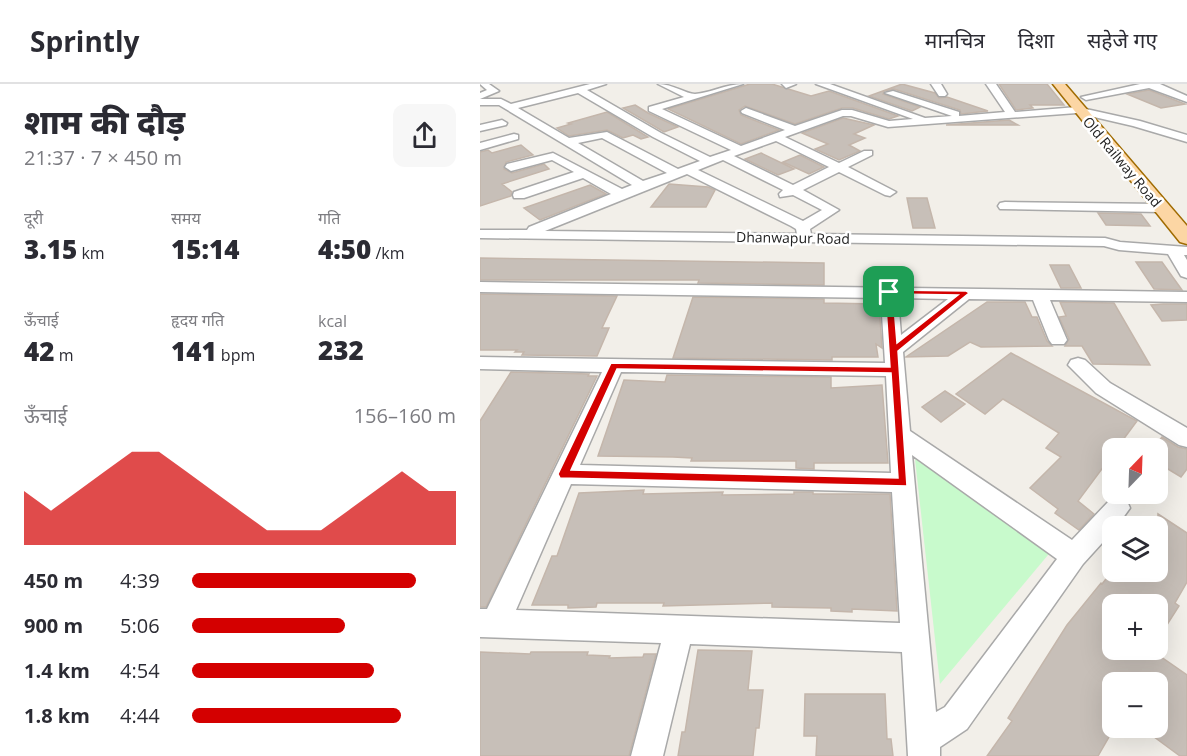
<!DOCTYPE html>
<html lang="hi">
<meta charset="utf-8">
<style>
:root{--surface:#fff;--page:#f7f7f7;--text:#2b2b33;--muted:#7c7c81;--line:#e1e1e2;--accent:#d40000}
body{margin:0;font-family:"Open Sans","Noto Sans Devanagari",sans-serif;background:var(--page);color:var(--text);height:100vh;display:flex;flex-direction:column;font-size:22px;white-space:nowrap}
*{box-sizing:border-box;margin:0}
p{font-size:20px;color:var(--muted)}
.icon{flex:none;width:33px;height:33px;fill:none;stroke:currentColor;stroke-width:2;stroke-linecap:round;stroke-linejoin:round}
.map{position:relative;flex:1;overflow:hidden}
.details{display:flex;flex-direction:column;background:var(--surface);width:480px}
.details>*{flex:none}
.needle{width:39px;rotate:23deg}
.fabs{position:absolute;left:622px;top:354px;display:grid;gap:12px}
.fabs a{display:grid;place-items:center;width:66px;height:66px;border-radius:12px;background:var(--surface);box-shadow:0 6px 24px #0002;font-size:30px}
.pin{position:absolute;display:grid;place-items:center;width:51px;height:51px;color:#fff;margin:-26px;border-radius:12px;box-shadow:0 3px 9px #0006}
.round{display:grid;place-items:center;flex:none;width:63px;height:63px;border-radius:12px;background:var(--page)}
.head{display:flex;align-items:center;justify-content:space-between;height:102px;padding:0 24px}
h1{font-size:33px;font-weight:800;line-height:45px}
.stats{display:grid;grid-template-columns:repeat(3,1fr);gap:9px;height:102px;padding:6px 24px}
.stats div{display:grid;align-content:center}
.stats b{font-size:26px;font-weight:800}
.stats small{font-size:16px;font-weight:400}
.stats p{font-size:16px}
.chart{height:168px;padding:12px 24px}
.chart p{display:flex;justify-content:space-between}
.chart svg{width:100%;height:108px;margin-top:6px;fill:var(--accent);opacity:.7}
ul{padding:0 24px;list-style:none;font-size:20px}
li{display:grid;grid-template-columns:96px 72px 1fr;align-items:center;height:45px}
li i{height:15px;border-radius:8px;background:var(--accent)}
header{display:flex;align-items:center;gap:36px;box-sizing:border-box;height:84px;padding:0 30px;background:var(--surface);border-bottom:2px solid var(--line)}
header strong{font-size:28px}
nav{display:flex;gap:33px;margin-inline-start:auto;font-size:21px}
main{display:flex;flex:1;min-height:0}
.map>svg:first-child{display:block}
</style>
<header>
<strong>Sprintly</strong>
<nav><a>मानचित्र</a><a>दिशा</a><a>सहेजे गए</a></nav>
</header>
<main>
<section class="details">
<div class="head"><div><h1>शाम की दौड़</h1><p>21:37 · 7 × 450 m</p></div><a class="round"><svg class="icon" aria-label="share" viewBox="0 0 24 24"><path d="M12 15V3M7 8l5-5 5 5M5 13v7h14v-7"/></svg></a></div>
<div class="stats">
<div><p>दूरी</p><b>3.15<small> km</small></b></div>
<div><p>समय</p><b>15:14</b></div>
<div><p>गति</p><b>4:50<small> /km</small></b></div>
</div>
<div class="stats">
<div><p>ऊँचाई</p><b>42<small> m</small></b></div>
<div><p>हृदय गति</p><b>141<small> bpm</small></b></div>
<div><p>kcal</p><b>232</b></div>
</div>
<div class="chart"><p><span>ऊँचाई</span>156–160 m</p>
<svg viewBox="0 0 160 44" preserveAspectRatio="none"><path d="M0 44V22L10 30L20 22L30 14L40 6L50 6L60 14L70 22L80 30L90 38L100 38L110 38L120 30L130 22L140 14L150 22L160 22V44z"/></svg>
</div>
<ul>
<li><b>450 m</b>4:39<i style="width:85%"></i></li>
<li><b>900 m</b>5:06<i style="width:58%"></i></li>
<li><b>1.4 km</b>4:54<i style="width:69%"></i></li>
<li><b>1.8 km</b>4:44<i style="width:79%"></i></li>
</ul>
</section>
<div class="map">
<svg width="707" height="672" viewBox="0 0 707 672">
<rect width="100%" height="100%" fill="#f2efe9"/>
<path fill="#c8facc" d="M435,375l138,90 -113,135z"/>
<path fill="#c7bfb8" stroke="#c4b6ab" stroke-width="1.5" d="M270,0h22l39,12 18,-5 69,25 -9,3 -36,-11h-11l-47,16 -50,-18 -6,4 2,5 38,15 -38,14 -73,-35z
M422,0l33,9 4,5 8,-1 41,14 -27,3 -1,-4 -66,-21 -10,2 -1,3 37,13 -8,4 -43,-15z
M519,0h48l17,21h-34l3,3 -17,2z
M669,6l36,14 -24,4 -34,-14z
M155,21l13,8 30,14 -14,5 -41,-24z
M127,28l41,25 -7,2 -8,-4 -10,3 -16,-8 -38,6 -12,-8 14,-4 -3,-1z
M363,34l31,7 -20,9 11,4 -16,7 11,6 -21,9 -24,-11 13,-5 -26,-11z
M529,36l9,5h-72z
M41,61l12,10 -27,7 -2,7 8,4 32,-9 5,5 -47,15 10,8 -1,4 -31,10v-54l8,-2 4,3z
M281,69l33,16 -16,6 -33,-16z
M320,71l24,12 -15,7 -26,-12z
M189,100l39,3 7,3 -9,17h-55z
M110,101l16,9 -66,26 -16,-12z
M427,114h20l8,30h-22z
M618,129l43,1 9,12 -44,-1z
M0,174l344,5v22l-126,-2 1,-3h-219z
M656,178h26l20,28 -28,-1z
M570,181h19l12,23h-20z
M0,210l137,2 -15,32h7l-12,28 -75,-1 2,-3h-9l2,-2h-37z
M213,213l131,2v4l55,1 3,44 -6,-4 2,13h-46v3l-159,-2z
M507,218h38l7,15h5l10,24 5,5 -71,1 -11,-5 -22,14 -42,1z
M580,218l54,1 36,62 -57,-1 -11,-18h-17l4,-7 -10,-22 7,-1z
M683,220h24v16l-25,1 -11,-16z
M531,269l126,68 -20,27h-4v6l-35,47 16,13 -15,16 -24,-17 3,-4 -28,-21 31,-31 -15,-9 13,-15 -56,-34 -18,15 -29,-20z
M31,288l78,2 -1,2h9l-111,231h-6v-186z
M187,291l164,2v11l51,-3 6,78h-74v6l-18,-1v-7h-105l1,-3 -19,-1 -75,-1 26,-76 41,2z
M465,307l20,13 -24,18 -19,-15z
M682,353l16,10 9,2v20l-6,8 -23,-14v-21z
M164,406l-1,4 80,-2 -1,3 72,-1v-2h19v2h77l7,117 -45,-2v3l-21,-1v-3l-59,-1v-4l-109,3 1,-3h-67l-1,4 -28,1v-3h-36l20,-49h5l22,-63z
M678,430l29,19v49l-12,21 4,3 -21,33v-35h-45v46h38l36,25v81h-7l-38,-28h16v-46h-45v48l-15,26h-111l25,-35 -4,-3 59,-93 34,-42 1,1 11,-14v3l45,-1z
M218,566l54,1 -4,39h15l-4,38h-3l-3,28h-75l4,-24h3z
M0,568l50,2 1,-2h57l-1,3 23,1 -1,2 34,-1 1,-3h12l-27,102h-149z
M325,610h80l2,45h4l2,17h-77l1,-20h-13z"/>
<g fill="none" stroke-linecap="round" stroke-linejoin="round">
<defs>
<path id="minor" d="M0,0h9l10,7 -19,8v-6l7,-3z
M110,0h16l-19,6 74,43 49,24 21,-7 -82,-39v-4l35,-10 -26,-13c15,0 28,10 37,10 16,-1 30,-10 48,-10l-81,25 79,37 44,-16 -43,-17 -1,-2 5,-3 49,18 47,-16h10l37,11 24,-2 -97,-35h14l95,34 27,-2 -67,-23 8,-2 66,21v4l46,-4 -19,-28h10l19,28 62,-5 63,14 47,14v7l-54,-16 -56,-13 -189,14 -37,-11h-8l-58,21 54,26 25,-12h8v4l-24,12 48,25 -6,4 -5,-1 -46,-23 -36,18 36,20 -29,19 1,5 294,4 15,4 67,5v8h-3l3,5v18l-6,-2 -13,-22 -49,-4 -15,-4 -624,-8v-8h47l2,-3 82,-33 -28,-16 -59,20h-10l-1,-3 1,-3 60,-20 -22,-12 -41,11 -6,-4 2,-3 46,-11 69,36 10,-4 -133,-80h-19v-6h21l10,5zM98,9l75,44 47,24 -22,8 -71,-37 -38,6 -51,-30zM122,54l65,35 -24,8 -65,-38zM296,57l53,26 -36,18 -59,-29zM243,76l60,30 -4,4 1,3 13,-2 29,15 -19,11 -105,-51zM207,90l104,52 5,3 1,5 -252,-3z
M302,0h14l-10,4z
M451,0h10l6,10 -2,2h-6z
M660,0h20l27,12v6l-38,-14 -63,12 -5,-3z
M22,36l5,3 -1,2 -26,6v-6z
M34,50l4,1v4l-38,11v-7z
M525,118l155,2 7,4 -7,4 -160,-3 -2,-3 2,-3z
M0,198l707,10v10l-137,-2 17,40 -3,4h-12l-3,-4 -16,-40 -64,-1 -66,53 7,79 162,109 37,-39 9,-3 9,3 3,7 -13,18h-4v5l-30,33 -116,165 -27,18v9h-32l-6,-104 -212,-8 -27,112h-32l30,-113 -181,-6v-28h7l115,-237 -122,-3v-12l405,6 -4,-65 -401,-6zM418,214l50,1 -47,36zM141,288l265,4 5,97 -311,-8zM432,371l145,104 -112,148 -9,5zM91,400l321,8 8,131 -384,-13z
M598,274l7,2 25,23 77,45v19l-8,-2 -83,-52 -28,-28 3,-5z"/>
<path id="major" d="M573,0h12l122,142v18l-7,-2z"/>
</defs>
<use href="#minor" stroke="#a9a9a9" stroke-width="3"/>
<use href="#major" stroke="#a06b00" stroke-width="3"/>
<use href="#minor" fill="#fff" fill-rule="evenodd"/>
<use href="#major" fill="#fcd6a4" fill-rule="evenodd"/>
</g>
<path fill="#d40000" stroke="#fff" stroke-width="1.5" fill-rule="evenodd" d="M409,206l77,1 3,2 -71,58 9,135 -347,-8 -2,-4 53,-111 279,4 -5,-75zM413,210l65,1 -61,48zM137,285l274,4 7,105 -327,-8z"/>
<g text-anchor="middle" stroke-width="5" stroke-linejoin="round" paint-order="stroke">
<g font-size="14" fill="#222" stroke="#fff">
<text transform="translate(642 78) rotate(50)" y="5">Old Railway Road</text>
<text transform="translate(313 154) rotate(1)" y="5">Dhanwapur Road</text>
</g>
</g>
</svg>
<div class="fabs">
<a><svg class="needle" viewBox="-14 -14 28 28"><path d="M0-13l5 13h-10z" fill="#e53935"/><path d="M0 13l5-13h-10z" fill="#7c7c81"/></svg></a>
<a><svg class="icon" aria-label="layers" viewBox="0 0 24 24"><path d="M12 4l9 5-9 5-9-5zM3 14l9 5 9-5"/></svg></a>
<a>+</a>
<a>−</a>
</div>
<div class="pin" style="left:409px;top:208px;background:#1e9e55"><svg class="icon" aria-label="arrive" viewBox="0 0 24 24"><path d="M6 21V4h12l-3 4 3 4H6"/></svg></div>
</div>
</main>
